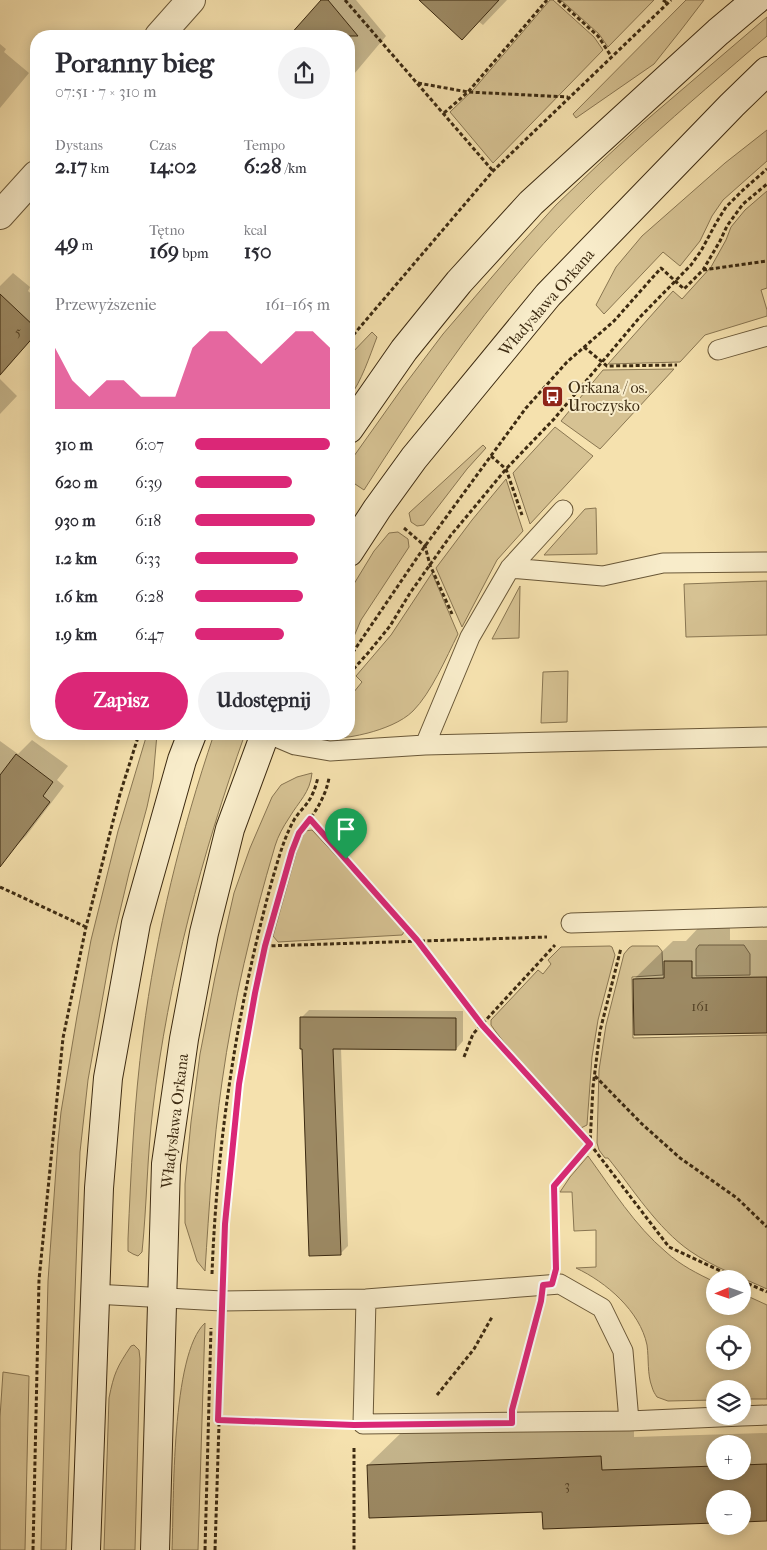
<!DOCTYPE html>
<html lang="pl">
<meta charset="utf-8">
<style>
:root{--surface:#fff;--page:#f2f2f3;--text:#2b2b33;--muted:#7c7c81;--accent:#db2777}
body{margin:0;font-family:"IM FELL French Canon",serif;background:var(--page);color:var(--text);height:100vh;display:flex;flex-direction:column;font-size:19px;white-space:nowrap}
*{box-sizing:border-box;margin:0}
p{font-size:16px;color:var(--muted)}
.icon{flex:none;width:28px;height:28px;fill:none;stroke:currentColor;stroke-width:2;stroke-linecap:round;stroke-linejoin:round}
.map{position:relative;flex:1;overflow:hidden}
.drawer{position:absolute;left:30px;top:30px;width:325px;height:710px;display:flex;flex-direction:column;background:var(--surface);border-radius:20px;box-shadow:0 2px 12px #0003}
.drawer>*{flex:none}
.needle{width:32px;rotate:268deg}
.tools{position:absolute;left:706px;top:1270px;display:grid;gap:10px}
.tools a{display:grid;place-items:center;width:45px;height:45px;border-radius:50%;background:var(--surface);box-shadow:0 2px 12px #0003;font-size:25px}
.pin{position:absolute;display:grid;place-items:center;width:42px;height:42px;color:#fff;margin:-51px -21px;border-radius:50% 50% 50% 0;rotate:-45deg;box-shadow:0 0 5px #0007}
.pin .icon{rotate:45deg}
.round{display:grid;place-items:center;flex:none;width:52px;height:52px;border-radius:26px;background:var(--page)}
.head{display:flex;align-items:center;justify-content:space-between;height:85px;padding:0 25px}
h1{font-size:28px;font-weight:800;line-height:38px}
.figures{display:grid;grid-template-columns:repeat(3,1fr);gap:8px;height:85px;padding:5px 25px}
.figures div{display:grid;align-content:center}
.figures b{font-size:21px;font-weight:800}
.figures small{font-size:14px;font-weight:400}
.figures p{font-size:14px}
.chart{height:140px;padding:10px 25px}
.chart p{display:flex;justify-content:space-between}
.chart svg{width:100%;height:90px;margin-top:5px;fill:var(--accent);opacity:.7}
.action{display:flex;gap:10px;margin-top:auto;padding:10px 25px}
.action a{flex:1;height:58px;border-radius:30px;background:var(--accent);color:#fff;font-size:20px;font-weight:800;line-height:58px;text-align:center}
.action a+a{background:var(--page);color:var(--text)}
ul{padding:0 25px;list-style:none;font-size:16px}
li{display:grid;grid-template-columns:80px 60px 1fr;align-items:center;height:38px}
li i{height:12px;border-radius:6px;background:var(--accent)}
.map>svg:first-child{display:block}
</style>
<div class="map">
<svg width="767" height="1550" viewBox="0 0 767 1550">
<rect width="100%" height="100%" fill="#f5e1ae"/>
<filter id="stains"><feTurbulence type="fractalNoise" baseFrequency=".004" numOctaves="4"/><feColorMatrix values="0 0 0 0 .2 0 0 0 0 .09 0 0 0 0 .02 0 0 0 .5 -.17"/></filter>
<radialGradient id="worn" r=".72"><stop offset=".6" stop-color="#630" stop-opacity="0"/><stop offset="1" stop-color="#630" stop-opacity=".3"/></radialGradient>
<path fill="#d6c293" stroke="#897652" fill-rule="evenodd" d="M550,0h3l41,37 9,13 -110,113 -43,-51 24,-23z
M561,0h93l-46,47 -9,-13z
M686,0h18l-23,30 -27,34 -78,54 -3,-4z
M767,17v19c-82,71 -166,141 -237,223 -62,72 -115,151 -166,231l-15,-10v-17l54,-76 40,-53 73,-85 40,-44 46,-44 41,-38z
M767,130v31l-44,39 -11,16 -12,25 -20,25 -17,-14 -59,62 -8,-9 20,-38 26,-31 83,-73z
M767,191v97l-6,2 6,20v6l-62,19 -25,27 -72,2 65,-73 9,8 29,-32 15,-27 5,-13 14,-17z
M372,332l5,5c-8,21 -15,43 -28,61v-42z
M674,369l-74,80 -39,-28 42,-51z
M555,427l38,29 -63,68 -17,-51z
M483,445l3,3 -19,21 -43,56 -7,1 -6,-4 -2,-9z
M506,479l17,52 -26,29 -35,67 -26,-59 36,-48z
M596,508l1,46 -53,1 41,-46z
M398,532l10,7 1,8 -48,73 -12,28v-56l25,-41 15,-18z
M432,573l26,61c-12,24 -27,59 -45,77 -11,11 -30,18 -45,22 -12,3 -22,5 -34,5l-1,-4h16v-36l13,-16 -6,-6 35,-41z
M767,581v54l-81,2 -2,-53z
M520,586l-1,52 -27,1z
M568,671l-1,51 -26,1 2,-51z
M147,734h10l-4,45 -6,28 -18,66 -17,72 -24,135 -8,72 -14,398h-25l7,-269 10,-140 3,-29 16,-96 14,-76 27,-109z
M214,734h31c-43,120 -77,246 -92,374 -6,48 -6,96 -11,144l-4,4 -5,-2 -5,-3v-12c3,-68 6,-136 15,-204 13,-103 38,-203 71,-301z
M312,773c-2,20 -13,28 -23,45 -6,9 -11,18 -14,28 -23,78 -42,157 -53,236 -9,63 -13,126 -17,189l-8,-10 -12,-38v-39l6,-62 9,-68 15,-77 19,-84 16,-45 22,-51 9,-12 16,-8z
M312,830l91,97 1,5 -2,3 -124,7 -5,-6 26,-93 6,-12z
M699,945h45l6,9v21l-54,1v-27z
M610,946l2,1 3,8 -17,65 -6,37 -5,68 -6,3 -54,-56 -31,-40 -5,-7v-5l47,-50 5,4 8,-10 -3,-4 13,-13z
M632,946h26l4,5 1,24 -31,2 1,61 134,-3v254c-26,-12 -54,-22 -77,-38 -33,-23 -57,-62 -82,-93h-3l-6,-8 -2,-7 2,-73 7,-45 18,-71 5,-6z
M588,1156c24,33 47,70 78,96 14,13 32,22 49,30v24h27l1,-12 24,11v94h-24l-1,-10h-27v11l-47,1 -11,-4c-2,-3 -4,-6 -5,-10 -5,-13 -3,-28 -5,-42 -7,-34 -41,-63 -71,-77l20,-1v-37l-22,1 -2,-39h-12l10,-15zM715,1334h27v27h-27z
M205,1323l-7,227h-26c2,-48 -1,-196 33,-227z
M134,1345l5,5 1,9 -5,191h-31l5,-152c5,-25 8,-31 22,-52z
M3,1372l26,4 -4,174h-25v-133z"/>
<path fill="#0003" fill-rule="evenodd" d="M322,0h34l30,36 -37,44v-44h-60z
M427,0h80l-24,25 -5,-4z
M0,44l6,5 -2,3 25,21 -29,35z
M349,81l5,5 -5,6z
M13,273l17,14 -2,4 8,7v36l-36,42v-90z
M0,379l17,17 -17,18z
M32,740l36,26 -11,14 7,6 -38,50 -15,15 -11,-8v-102l18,13z
M703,923h27v17h37v92l-133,-53 39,-38h13z
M309,1010l154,1v30l-7,8 -115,-1 7,198 -8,8 -39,-236z
M634,1424v13l133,-4v87l-25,-21h-27v23l-347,-57 34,-33zM715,1444h27v27h-27z"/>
<path fill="#9c8963" stroke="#3c2a11" d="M321,0h7l30,36h-69z
M419,0h80l-37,40z
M0,294l36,34v6l-36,41z
M16,754l37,28 -10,14 7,6 -50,65v-92z
M664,961h28v17l75,-1v56l-133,2 -1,-56 31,-1z
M300,1017l156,1v32l-123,-1 8,206 -32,1 -7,-207h-2z
M601,1456l1,14 113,-4v5h27v-6l25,-1v57l-25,1v-23h-27v24l-172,6 -1,-17 -173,6 -2,-53z"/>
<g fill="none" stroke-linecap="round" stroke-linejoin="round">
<defs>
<path id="lane" d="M718,350l49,-14
M510,568l93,8 60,-13 104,-1
M269,734l26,11 35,6 95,-6 45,-108 40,-69 53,-58
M425,745l342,-8
M571,923l196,-6
M94,1294l128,7 144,-2 194,-15 42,24 21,43 6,70
M366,1299l-3,125 266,-3 113,-5
M742,1416l25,-1"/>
<path id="street" d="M159,36l32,-36
M0,215l36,-40"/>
<path id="secondary" d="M349,429l55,-79 55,-68 72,-79 187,-171 38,-32
M349,552l28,-43 37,-51 134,-163 184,-190 35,-34
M86,1550l13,-362 9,-110 28,-155 46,-163 10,-26
M155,1550l11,-386 18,-125 20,-106 26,-104 35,-95"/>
</defs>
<use href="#lane" stroke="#6a5838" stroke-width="21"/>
<use href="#street" stroke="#6a5838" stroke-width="30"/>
<use href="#secondary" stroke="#3c2a11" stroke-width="30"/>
<path stroke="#3c2a11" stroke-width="3" stroke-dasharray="4 2.5" stroke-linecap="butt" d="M345,0l148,171
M558,0l40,36 13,20
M663,0l4,3
M418,83l50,9 100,5
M444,113l24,-21 79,-92
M703,270l64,-9
M349,340l144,-169 178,-171
M584,347l23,19 70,-1
M491,456l15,13 16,46
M404,528l21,18 5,19 22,49
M349,658l76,-112 101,-138 41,-46 47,-41 47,-53 23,21 19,-19 17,-29 7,-15 16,-22 24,-20
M349,674l19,-21 22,-27 20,-33 41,-58 21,-25 34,-41 48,-50 86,-102 51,-52 10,-14 15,-28 10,-16 17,-17 24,-21
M349,682l3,4 -3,4
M310,819l107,121 66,85 107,119 79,103 69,32
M0,887l86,40
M265,946l282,-9
M464,1057l9,-23 82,-89
M595,1076l47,48 38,34 57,40 30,29
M555,1256l-1,-70 36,-42 3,-57 7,-56 21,-83
M223,1273c5,-135 25,-267 61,-396 4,-14 7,-30 14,-43 3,-6 8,-10 12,-15 9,-13 16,-25 19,-41
M212,1274c5,-134 25,-267 61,-397 6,-20 11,-39 21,-57 4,-7 10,-12 14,-18 5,-7 8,-16 10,-25
M742,1281l25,11
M437,1395l37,-46 18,-32
M515,1395l23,-83
M219,1420l116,5
M354,1448v102
M33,1550l6,-270 24,-242 23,-111 34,-133 19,-60
M205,1550l6,-222
M215,1550l7,-221"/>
<use href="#lane" stroke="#f8ecca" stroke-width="19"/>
<use href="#street" stroke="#f8ecca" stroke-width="28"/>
<use href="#secondary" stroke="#f8ecca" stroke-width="28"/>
</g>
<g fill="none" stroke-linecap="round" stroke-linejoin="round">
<defs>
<path id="route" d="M310,819l107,121 65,85 108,119 -36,42 2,83 -4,15 -9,1 -2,16 -29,109v13l-158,2 -136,-5 7,-196 14,-140 16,-91 10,-47 27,-95 7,-18z"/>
</defs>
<use href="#route" stroke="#fff" stroke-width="10"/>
<use href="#route" stroke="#db2777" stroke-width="6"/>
</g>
<defs>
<symbol id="bus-square" viewBox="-11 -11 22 22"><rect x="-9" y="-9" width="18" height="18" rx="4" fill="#8f2418" stroke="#f8ecca"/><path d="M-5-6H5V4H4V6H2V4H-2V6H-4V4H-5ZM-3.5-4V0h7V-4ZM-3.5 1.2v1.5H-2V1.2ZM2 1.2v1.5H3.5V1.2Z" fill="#fff"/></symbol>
</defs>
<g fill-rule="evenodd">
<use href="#bus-square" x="540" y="384" width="25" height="25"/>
</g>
<g text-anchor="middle" stroke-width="4" stroke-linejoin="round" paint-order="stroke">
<g font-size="14" fill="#544226">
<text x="18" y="336">5</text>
<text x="700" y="1011">161</text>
<text x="567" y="1490">3</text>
</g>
<g font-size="16" fill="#3c2a11" stroke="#f8ecca">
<text transform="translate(546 302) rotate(-49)" y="6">Władysława Orkana</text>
<text transform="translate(174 1121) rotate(-83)" y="6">Władysława Orkana</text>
</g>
<g font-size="16" fill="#3c2a11" stroke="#f8ecca" text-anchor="start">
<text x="568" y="393">Orkana / os.<tspan x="568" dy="18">Uroczysko</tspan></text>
</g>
</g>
<rect width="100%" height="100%" filter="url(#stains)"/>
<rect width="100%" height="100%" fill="url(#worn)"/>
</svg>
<div class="tools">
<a><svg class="needle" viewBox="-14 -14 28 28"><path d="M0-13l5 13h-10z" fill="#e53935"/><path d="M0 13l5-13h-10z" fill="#7c7c81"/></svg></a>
<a><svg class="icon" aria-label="locate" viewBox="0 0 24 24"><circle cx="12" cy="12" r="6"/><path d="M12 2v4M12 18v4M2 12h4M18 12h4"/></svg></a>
<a><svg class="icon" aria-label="layers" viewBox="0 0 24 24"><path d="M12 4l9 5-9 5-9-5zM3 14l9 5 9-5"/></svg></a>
<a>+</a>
<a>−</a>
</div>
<div class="pin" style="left:346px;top:859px;background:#1e9e55"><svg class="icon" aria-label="arrive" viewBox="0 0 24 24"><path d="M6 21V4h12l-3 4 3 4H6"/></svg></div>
<section class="drawer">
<div class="head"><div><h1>Poranny bieg</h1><p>07:51 · 7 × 310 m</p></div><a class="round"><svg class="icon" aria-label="share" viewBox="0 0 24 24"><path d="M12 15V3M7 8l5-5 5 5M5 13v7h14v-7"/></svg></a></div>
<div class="figures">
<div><p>Dystans</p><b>2.17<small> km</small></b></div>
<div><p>Czas</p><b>14:02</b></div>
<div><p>Tempo</p><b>6:28<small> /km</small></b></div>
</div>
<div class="figures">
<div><b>49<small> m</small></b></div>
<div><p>Tętno</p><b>169<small> bpm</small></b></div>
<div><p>kcal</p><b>150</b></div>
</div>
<div class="chart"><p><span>Przewyższenie</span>161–165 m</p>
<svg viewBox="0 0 160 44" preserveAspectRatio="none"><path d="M0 44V14L10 30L20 38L30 30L40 30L50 38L60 38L70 38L80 14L90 6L100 6L110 14L120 22L130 14L140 6L150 6L160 14V44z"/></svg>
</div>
<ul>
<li><b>310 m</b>6:07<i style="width:100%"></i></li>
<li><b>620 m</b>6:39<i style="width:72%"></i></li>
<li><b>930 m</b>6:18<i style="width:89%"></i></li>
<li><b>1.2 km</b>6:33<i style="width:76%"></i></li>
<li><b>1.6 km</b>6:28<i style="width:80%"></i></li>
<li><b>1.9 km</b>6:47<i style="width:66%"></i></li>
</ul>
<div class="action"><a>Zapisz</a><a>Udostępnij</a></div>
</section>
</div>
